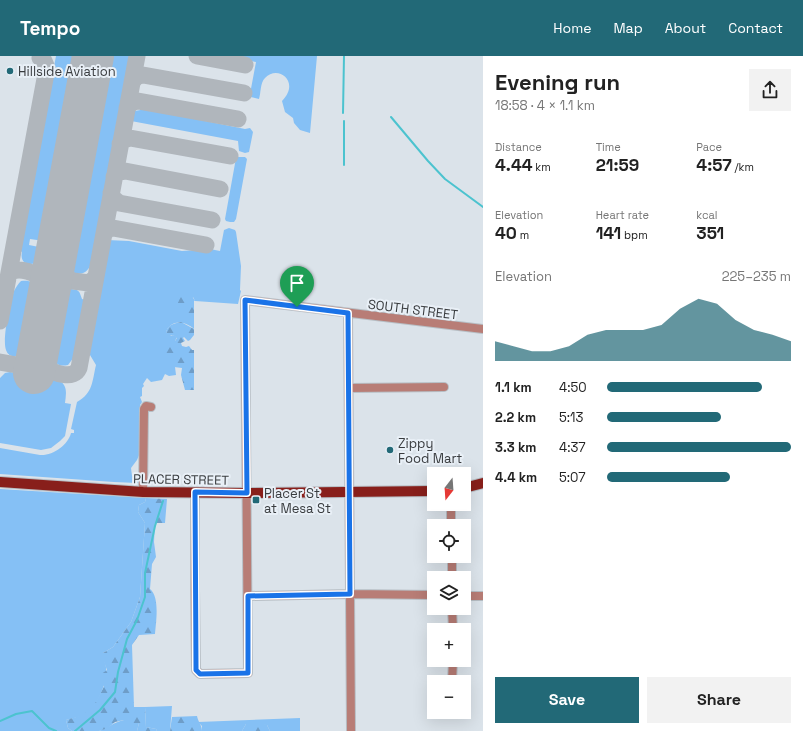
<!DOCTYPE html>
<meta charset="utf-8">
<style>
:root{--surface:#fff;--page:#f2f2f2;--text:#222;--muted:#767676;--accent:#226977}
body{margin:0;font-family:"Space Grotesk",sans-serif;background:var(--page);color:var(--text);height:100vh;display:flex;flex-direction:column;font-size:15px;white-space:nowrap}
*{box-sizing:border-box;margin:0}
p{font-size:13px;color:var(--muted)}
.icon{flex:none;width:22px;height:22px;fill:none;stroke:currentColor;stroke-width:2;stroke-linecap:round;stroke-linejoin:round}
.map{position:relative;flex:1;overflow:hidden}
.side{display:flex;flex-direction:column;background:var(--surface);width:320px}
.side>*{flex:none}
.needle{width:26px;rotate:197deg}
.fabs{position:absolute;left:427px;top:411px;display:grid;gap:8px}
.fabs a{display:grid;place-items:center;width:44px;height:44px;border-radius:0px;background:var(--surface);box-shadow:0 4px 16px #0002;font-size:20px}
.pin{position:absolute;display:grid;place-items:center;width:34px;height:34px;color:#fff;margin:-41px -17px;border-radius:50% 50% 50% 0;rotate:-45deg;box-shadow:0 0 4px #0007}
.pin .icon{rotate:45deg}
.round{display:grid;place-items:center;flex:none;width:42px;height:42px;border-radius:0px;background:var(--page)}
.headline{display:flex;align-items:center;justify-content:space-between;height:68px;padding:0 12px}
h1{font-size:22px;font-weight:700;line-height:30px}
.stats{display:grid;grid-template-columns:repeat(3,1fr);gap:6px;height:68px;padding:4px 12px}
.stats div{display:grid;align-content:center}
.stats b{font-size:17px;font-weight:700}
.stats small{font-size:11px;font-weight:400}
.stats p{font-size:11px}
.chart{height:112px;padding:8px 12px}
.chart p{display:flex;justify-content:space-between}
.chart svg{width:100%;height:72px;margin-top:4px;fill:var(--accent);opacity:.7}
.cta{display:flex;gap:8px;margin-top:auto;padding:8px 12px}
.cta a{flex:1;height:46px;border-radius:0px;background:var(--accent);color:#fff;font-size:16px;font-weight:700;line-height:46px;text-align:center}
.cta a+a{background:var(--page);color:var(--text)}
ul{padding:0 12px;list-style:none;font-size:13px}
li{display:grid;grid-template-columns:64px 48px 1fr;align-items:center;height:30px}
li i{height:10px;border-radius:5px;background:var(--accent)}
header{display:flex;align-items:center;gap:24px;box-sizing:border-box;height:56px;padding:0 20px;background:var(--accent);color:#fff}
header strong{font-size:19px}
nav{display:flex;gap:22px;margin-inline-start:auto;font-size:14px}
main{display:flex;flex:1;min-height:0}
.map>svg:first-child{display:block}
</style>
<header>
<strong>Tempo</strong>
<nav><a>Home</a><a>Map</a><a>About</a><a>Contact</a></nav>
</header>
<main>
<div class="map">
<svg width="483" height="675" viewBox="0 0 483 675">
<defs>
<pattern id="forest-firs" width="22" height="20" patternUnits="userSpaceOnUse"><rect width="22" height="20" fill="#85c0f5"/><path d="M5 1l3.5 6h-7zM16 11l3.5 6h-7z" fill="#6e9dc8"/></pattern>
</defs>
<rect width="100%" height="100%" fill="#dbe3ea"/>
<path fill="#85c0f5" d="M56,0h23l-33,182 -2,3 -14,-2 -1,6 10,2 1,-3 3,1 -1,14c-9,8 -23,7 -20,-7l-3,-2z
M107,0h25l-38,206h-2c-3,8 -8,14 -17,11 -12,-5 0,-42 2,-52 12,-55 20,-110 30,-165z
M223,0h94l-7,77 -10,-3 -6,-7 -1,-5 -8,-6 -3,-11c19,-19 -4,-37 -17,-23 -5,5 -4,15 -6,21l-8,-2 -1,-3 6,-32z
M146,53l99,20 5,-1 3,4 -4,20 -4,1 -6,-2 -1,-10 -107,-20 -1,-2 5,-8z
M238,101h7l2,2 -11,60 -2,3h-4l-4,-1 -1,-2 11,-61z
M229,172l6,2 1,2 5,34 -1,24 1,1 -3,13 -43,-3 -2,-4 -5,19h6v13c-9,-8 -23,-10 -28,3l5,4 2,-1 4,2 -2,4h-6l1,17 5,9 1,8 -7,1 -4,-2 -3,6 -11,2 -4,-4 -4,6 1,2 -2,2v8l-2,1 2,5 -2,3v48l-3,7 -6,8 1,8 7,2v3l-2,2 -23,-1 -114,-8v-26l40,7c13,1 28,-10 31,-22h3v-3l-3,-1 6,-27c16,-9 15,-20 19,-37l-9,-15 20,-110 22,1 53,10 28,-2 10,2 4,-21z
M21,225c7,-1 14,0 15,9l-12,60 -6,6c-5,1 -10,0 -12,-6 -4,-10 4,-48 8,-59 2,-4 4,-7 7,-10z
M71,233c9,1 8,2 11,10l3,1 -2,4 3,1 -10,52h-2l-6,8c-9,2 -13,-1 -16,-10l12,-60 3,-5z
M10,316l50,9c8,5 6,14 5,22l6,1 -6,32 -5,5 -9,7 -10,2 -41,-7v-65l5,-5z
M0,433l146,9 -1,4 -6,3 -1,7 7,11 -5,74 -9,25 -18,25 -10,6c0,7 4,12 3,18 0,14 -8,34 -19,42 -6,4 -14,5 -21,7l2,8 4,3h-72z
M172,650l-2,25h-13l-1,-2 -10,-2 -1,-20z
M300,662v13h-30l-3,-6 -21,-1 -4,7h-40v-5l-4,-4z
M124,664h7l8,3 -2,8h-38c9,-3 15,-9 25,-11z"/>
<path fill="url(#forest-firs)" d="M182,237c6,0 10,2 13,8h-1v15h-6l-2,1h-5c-5,-9 -4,-15 1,-24z
M181,266l13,7v6l-4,5 -2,1 -4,-4 -1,1 2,3 -4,2 1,3 4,1 3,-1 3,4h2v40h-9l-4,-15 1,-7 -8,-1 -4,-5v-4l-8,-8 3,-3h4v-6h6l2,-3 -4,-3 -4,1 -3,-4c3,-8 7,-8 15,-10z
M146,442l21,1 -2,24h-10l-1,19 2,15 -4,7 -2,25c10,8 6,33 5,45l-16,1 -7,10 2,62h11l1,20 10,2 1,2h-20l2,-8h-7l-2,-3h-6l-9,2 -7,6 -9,3h-27l-4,-3 -2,-8c24,-6 28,-12 38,-34l-5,-2 -2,-7 10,-7 -4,-11v-6l10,-6 18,-25 9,-25 5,-74 -7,-11 1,-7 6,-3z
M197,660c1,6 5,9 5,15h-32l2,-14z
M260,667l7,2 3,6h-28l4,-7z"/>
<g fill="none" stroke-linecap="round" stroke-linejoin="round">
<path stroke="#4cc3cf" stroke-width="2" d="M343,57l1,-57
M391,61l37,44 17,18 38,28
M344,109v-44
M0,665l16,-7 16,-3 17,17 7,3
M75,675l25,-21 15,-18 3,-20 9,-33 10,-19 8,-23v-24l10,-47 8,-25"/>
<path stroke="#b0b6bc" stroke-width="17" d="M197,0l48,9
M132,26l5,-6 6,-1 101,18
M127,52l5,-6 6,-1 100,18
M120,88l4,-4 6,-2 100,18
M114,121l5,-5 6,-1 95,18
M111,137l2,5 6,5 93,17
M68,144l-11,60c1,10 6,17 16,21
M104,178l4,-5 5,-1 93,17
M9,218c8,-9 30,-1 36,9 4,7 2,14 1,21
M0,265l47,-253 -3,-7 -4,-3
M40,292l10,-51 3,-8 6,-5 7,-3h7l16,2 6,-5
M0,306l17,3 8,-2
M46,311c9,7 28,13 33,1l58,-312"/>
<path stroke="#b0b6bc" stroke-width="42" d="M34,317l59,-317"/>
<defs>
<path id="minor" d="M348,257l3,418
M349,332l95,-1
M143,436l1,-83 2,-3 5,1
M195,436v97l1,81 4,4 48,-1 -3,-373 238,29
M451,448v22
M452,500v22
M248,540l102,-2 84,1
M464,540h19
M452,552l1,22
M452,626l1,-22"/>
<path id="major" d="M0,426l143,10 104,1 187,-2
M464,432l19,-5"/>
</defs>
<use href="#minor" stroke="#b7bec4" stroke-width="10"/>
<use href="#major" stroke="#b7bec4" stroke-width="12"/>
<use href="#minor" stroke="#b87d76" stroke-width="8"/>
<use href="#major" stroke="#881f1b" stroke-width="10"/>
</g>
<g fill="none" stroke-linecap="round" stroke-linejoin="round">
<defs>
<path id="route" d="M245,244l103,13 2,281 -102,2v77l-48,1 -4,-4v-4l-1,-174 52,1z"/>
</defs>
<use href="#route" stroke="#fff" stroke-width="8"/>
<use href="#route" stroke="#1a73e8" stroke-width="5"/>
</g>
<g fill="#226977" stroke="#e9f0f7" stroke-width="1.5">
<circle cx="10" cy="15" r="4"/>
<circle cx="390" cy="394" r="4"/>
<rect x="252" y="440" width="8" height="8" rx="2"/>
</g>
<g text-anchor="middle" stroke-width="4" stroke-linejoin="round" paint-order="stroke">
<g font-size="13" fill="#393c3f" stroke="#e9f0f7" text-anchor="start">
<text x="18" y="20">Hillside Aviation</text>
<text x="398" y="392">Zippy<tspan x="398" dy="15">Food Mart</tspan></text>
<text x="264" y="442">Placer St<tspan x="264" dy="15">at Mesa St</tspan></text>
</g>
<g font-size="13" fill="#393c3f" stroke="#e9f0f7">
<text transform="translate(413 253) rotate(7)" y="5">SOUTH STREET</text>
<text transform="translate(181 423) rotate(1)" y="5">PLACER STREET</text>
</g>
</g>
</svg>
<div class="fabs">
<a><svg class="needle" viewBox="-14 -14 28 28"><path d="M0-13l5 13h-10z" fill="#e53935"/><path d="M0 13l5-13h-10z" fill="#767676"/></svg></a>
<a><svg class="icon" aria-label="locate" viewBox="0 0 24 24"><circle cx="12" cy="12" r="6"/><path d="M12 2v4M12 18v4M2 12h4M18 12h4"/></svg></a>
<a><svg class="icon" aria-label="layers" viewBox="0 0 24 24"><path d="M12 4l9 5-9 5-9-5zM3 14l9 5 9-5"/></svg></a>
<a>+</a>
<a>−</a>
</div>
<div class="pin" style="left:297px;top:251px;background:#1e9e55"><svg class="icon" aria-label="arrive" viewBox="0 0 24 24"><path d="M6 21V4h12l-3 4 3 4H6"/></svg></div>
</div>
<section class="side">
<div class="headline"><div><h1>Evening run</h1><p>18:58 · 4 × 1.1 km</p></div><a class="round"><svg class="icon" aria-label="share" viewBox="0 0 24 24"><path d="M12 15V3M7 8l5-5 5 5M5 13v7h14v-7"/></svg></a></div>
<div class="stats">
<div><p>Distance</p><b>4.44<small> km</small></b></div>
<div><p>Time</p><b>21:59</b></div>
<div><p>Pace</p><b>4:57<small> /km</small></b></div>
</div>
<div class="stats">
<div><p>Elevation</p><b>40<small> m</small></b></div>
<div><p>Heart rate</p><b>141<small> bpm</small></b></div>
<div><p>kcal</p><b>351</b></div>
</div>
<div class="chart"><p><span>Elevation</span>225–235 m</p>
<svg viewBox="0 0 160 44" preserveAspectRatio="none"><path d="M0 44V32L10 35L20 38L30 38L40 35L50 28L60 25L70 25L80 25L90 22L100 12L110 6L120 9L130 19L140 25L150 28L160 32V44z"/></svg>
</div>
<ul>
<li><b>1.1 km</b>4:50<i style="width:84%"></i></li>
<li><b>2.2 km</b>5:13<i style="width:62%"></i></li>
<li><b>3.3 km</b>4:37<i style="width:100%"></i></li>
<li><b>4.4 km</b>5:07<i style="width:67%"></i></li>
</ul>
<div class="cta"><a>Save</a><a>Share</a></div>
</section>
</main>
